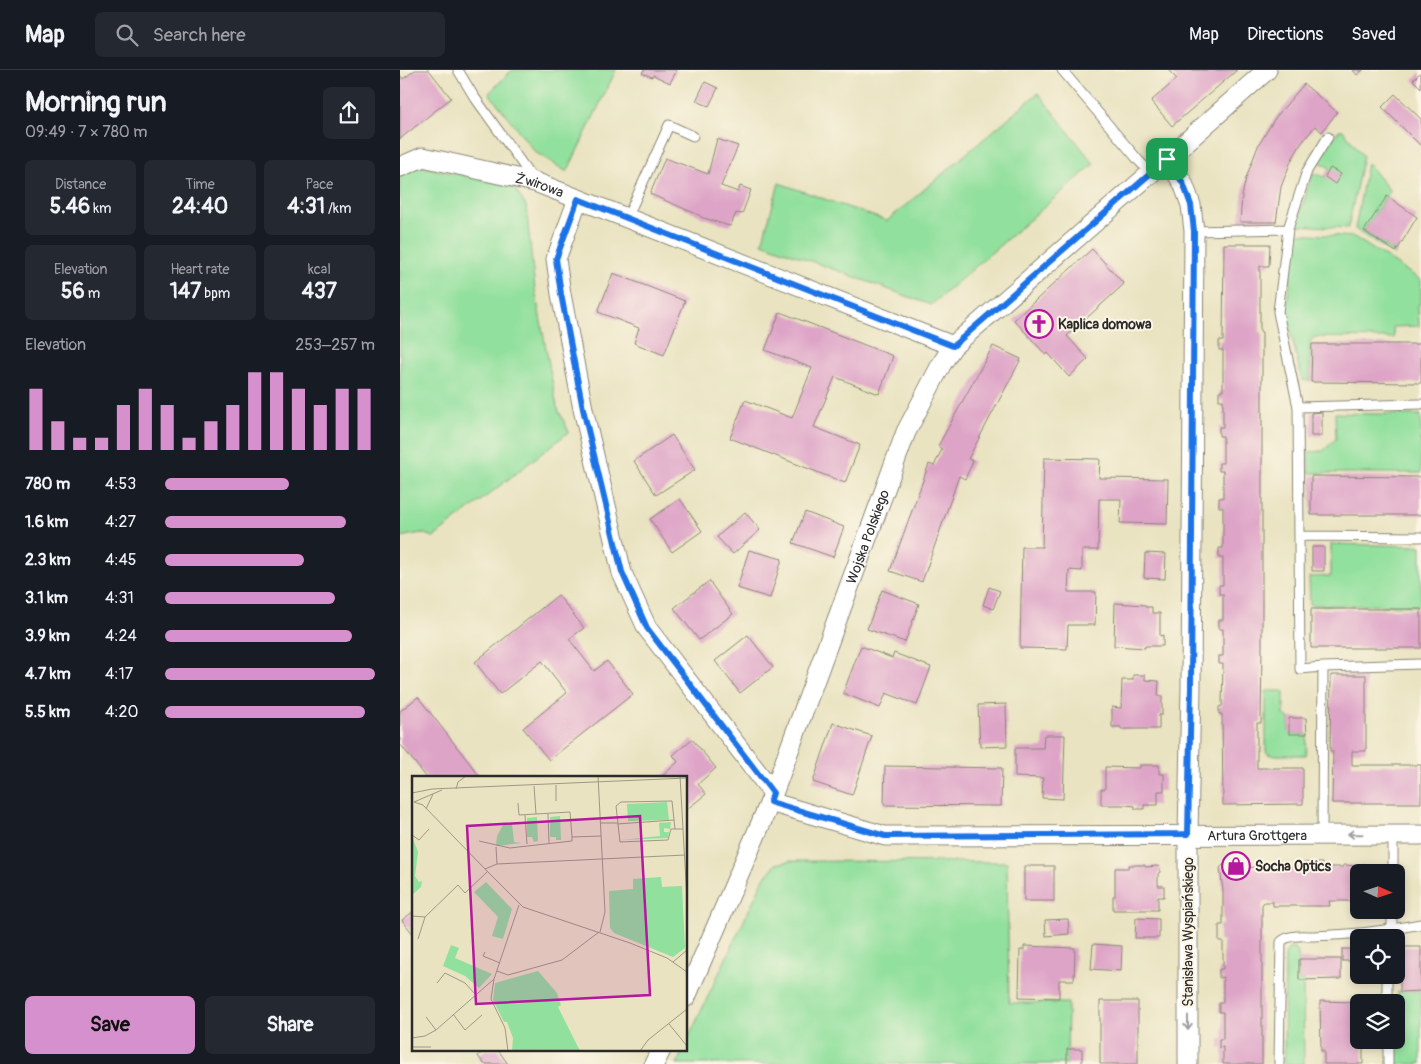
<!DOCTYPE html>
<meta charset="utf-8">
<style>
:root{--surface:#171b24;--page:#242831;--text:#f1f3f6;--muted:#9ea1a6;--line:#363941;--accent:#d690ce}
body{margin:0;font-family:Pangolin,sans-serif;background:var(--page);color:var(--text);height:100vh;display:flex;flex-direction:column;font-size:19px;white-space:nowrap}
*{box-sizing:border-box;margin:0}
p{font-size:16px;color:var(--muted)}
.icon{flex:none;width:28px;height:28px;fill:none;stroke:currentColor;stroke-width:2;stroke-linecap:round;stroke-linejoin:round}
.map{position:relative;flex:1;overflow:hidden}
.side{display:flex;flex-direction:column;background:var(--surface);width:400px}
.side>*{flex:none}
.needle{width:32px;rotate:93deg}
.fabs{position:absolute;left:950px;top:794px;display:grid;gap:10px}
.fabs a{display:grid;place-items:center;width:55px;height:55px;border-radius:8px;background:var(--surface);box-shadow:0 2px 8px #0003;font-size:25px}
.pin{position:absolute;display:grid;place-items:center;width:42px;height:42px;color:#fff;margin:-21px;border-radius:10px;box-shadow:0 2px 8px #0006}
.round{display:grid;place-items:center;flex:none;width:52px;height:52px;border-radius:8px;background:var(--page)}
.headline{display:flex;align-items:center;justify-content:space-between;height:85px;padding:0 25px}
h1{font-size:28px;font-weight:800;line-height:38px}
.stats{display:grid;grid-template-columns:repeat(3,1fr);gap:8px;height:85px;padding:5px 25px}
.stats div{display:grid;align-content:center;border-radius:8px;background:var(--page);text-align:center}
.stats b{font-size:21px;font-weight:800}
.stats small{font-size:14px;font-weight:400}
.stats p{font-size:14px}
.chart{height:140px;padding:10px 25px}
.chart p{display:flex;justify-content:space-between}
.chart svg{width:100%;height:90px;margin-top:5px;stroke:var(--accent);stroke-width:6}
.cta{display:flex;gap:10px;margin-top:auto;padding:10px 25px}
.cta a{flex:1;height:58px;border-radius:8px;background:var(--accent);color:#111;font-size:20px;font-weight:800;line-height:58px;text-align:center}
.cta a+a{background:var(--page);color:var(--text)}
ul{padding:0 25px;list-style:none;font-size:16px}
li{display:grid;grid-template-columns:80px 60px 1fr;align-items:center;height:38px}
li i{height:12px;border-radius:6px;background:var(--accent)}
header{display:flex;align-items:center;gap:30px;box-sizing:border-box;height:70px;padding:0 25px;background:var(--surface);border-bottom:1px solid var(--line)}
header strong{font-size:24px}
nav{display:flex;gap:28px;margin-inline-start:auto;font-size:18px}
.search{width:350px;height:45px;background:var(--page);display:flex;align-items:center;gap:12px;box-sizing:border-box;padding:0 18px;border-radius:8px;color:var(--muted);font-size:19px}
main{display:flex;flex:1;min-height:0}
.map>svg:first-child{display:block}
</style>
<header>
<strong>Map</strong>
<div class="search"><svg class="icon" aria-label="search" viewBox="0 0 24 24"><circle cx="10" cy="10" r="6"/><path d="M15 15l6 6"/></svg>Search here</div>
<nav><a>Map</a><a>Directions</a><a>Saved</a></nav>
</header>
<main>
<section class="side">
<div class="headline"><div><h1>Morning run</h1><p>09:49 · 7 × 780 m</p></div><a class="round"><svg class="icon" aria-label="share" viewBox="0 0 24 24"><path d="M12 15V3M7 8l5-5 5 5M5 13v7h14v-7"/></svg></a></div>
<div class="stats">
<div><p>Distance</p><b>5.46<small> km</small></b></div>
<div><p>Time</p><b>24:40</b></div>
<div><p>Pace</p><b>4:31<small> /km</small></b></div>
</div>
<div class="stats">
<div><p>Elevation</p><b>56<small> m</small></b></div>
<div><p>Heart rate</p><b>147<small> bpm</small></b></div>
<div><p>kcal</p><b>437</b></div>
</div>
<div class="chart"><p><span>Elevation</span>253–257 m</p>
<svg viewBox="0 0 160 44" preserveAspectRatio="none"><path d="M5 44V14M15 44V30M25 44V38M35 44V38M45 44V22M55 44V14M65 44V22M75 44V38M85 44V30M95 44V22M105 44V6M115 44V6M125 44V14M135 44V22M145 44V14M155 44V14"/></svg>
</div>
<ul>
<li><b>780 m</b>4:53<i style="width:59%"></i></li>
<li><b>1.6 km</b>4:27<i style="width:86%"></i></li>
<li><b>2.3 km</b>4:45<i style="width:66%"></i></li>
<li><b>3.1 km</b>4:31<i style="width:81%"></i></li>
<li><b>3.9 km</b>4:24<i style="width:89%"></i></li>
<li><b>4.7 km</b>4:17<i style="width:100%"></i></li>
<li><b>5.5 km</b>4:20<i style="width:95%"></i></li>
</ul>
<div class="cta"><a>Save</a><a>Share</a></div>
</section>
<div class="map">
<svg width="1021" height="994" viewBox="0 0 1021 994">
<rect width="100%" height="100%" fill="#fcf5e5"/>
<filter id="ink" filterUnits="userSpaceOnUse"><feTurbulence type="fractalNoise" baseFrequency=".02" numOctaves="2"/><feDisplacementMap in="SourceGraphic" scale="10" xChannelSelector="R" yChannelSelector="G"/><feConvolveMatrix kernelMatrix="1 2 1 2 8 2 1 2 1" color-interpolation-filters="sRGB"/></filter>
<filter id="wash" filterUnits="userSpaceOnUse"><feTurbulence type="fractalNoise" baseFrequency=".0096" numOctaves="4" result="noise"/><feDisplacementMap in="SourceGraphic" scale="20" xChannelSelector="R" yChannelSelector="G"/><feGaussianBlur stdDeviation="1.12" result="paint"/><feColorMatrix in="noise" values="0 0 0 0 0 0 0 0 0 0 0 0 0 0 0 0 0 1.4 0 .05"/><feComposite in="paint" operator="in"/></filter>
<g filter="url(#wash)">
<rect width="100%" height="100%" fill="#e9e3c1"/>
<path fill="#92e09d" stroke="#5e8664" d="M112,0h104l-49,102 -32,-20 -46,-59z
M638,23l56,71 -163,141 -169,-62 17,-60 108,38z
M939,60h4l20,26 -15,72 -52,-3 17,-52 12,4 5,-9 -12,-7z
M967,93l23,28 -26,40 30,20 1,4 -40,-26z
M16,95l98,22 12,19 9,84 22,117 12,25 -135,105 -13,-4 -21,4v-366z
M896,163l58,4 67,43v23l-3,2 1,21 -26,1 1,11 -79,-1 -5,4v40l-8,-1 -16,-68z
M935,343l86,2v58h-112l-1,-21 15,-1 13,-12z
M931,474l90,2v60l-111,-1 -1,-28 22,-1z
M866,621h18v24l5,3v16h18l-1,21h-35l-5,-3z
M390,791l217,1 2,141h59l-1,61h-390l6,-14h3v-7l78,-165 12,-14z
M889,878l6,1 3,4 1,27h4l1,84h-20l1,-109z
M998,921h23v73h-24z"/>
<g id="blocks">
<path fill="#dea4c7" d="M15,0h14l22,28 -51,41v-64l3,4z
M244,0h33l-7,13 -17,-8 -1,2 -10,-4z
M768,0h69l-65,56 -21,-25 26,-22z
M953,0h10l-6,5z
M1021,2v16l-8,-8z
M305,12l13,6 -9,18 -13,-5z
M904,14l33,28 -15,20 -7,-6 -14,18 -10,17 -10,26 -5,35h-36l2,-26 4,-18 12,-32 17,-28z
M995,24l26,25v27l-39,-39z
M317,69l21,7 -17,40 17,6 2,-6 11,4 -9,24 -6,-1 -5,12 -2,1 -28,-9 -2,-2 -49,-21 15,-36 43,16z
M930,98l11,6 -6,10 -10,-7z
M987,126l30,21 -21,35 -32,-21z
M824,174h46l-1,22h-9v66h2v316l-1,75h-4v45h46v36l-80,1 -1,-91h-3v-7l3,-1 1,-42h-4v-8h4v-27h-4v-9h4v-26h-4v-9h4v-27h-4v-10h4v-41h-4v-9h4v-27h-4v-8h4v-27h-4v-9h4v-27h-4v-9h4v-41h-4v-9h4z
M692,179l32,35 -57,52 21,23 -19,18 -21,-24 -2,2 -32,-35z
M213,203l72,28 -21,54 -30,-12 5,-15 -41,-16z
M380,242l113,44 -14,38 -44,-17 -21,50 46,18 -15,38 -115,-45 15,-38 47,18 20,-50 -47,-18z
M912,274h109v39l-110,-1z
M593,276l28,13 -53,100 5,2 -8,18 -6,-3 -37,106 -32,-11 39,-107 5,2 8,-17 -4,-3z
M922,342v24h-11v-23z
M272,365l23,35 -39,25 -22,-34z
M644,388l56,1 -1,19 69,1 -1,45 -47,-1 1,-24h-22l-1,51h-16v21l-13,-1 -1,22h28l-1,33h-27l-1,24 -47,-1 2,-101h20z
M911,406l110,1v38h-110z
M280,429l22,32 -30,21 -22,-33z
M345,442l15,18 -27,24 -16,-17z
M405,442l39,15 -11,30 -40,-14z
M912,477h12v24h-12z
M349,480l33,9 -12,39 -33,-10z
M745,483l21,1 -1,25 -21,-1z
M309,511l24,33 -34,26 -25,-32z
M589,517l11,4 -7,18 -10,-4z
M482,520l37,14 -14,38 -38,-13z
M158,525l26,33 -15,11 25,32 13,-10 26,33 -84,66 -26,-32 44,-35 -25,-32 -42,33 -25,-32z
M715,533l30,2v2h7v6h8v23l3,-1v11h-18v2l-31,-2z
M911,539h110v39h-110z
M348,565l25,32 -33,26 -25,-32z
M461,576l31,12 2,-5 37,14 -14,38 -31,-12 -6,15 -37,-15z
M733,605h12v5l14,1 -1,15h4v19h-3v14h-38v-2h-9v-20l9,1 1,-28h11z
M931,605h35v76h-14v14h69v38h-89l1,-52h-3z
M18,627l63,81h-54l-27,-34v-33z
M606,634l1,42 -27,1 -2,-42z
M889,648h17l1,16h-18z
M433,653l39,13 -20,59 -39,-13z
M644,665h21l-2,64 -21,-1 1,-20 -28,-1v-29h28z
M292,669l24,29 -18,16 8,10 -20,16v-32h-26l18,-16 -5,-7z
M740,695h19v9h5v17h-6v14h-14v4h-9v-3l-9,-1h-25v-16h4v-22l35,1z
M485,696l117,2 -1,38 -117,-1z
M904,793h18v4h21v-2l37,2v5h-21v29h-30l1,5h-57v-4h-9l-2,3v159h-39v-17l-4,1v-9h4v-27h-4v-9h4v-26l-4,1v-9h4v-28h-4v-16h4v-34l-3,-23 3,-3h4l3,3 33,-1 2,-2h5l2,2h32z
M729,795h16v2l13,-1 2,2v4l-2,2v12h6v11h-6v13h-45v-14h2v-28h13z
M624,796h30v35h-30z
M14,841v24l-12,-15z
M736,848l23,1v19h-24z
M668,849l1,15 -23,2 -1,-16z
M693,874l29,2 -1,25 -30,-2z
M624,876l51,2 -1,32h-15v18l-40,-1 1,-47h4z
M1000,877h21v44l-21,1z
M942,879h12v12h-12z
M899,889h42v20l-42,1z
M700,931h38v63h-38z
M920,931l36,1 3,2v36h4v24h-39v-13h-3z
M667,979h15v15h-15z
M85,980h13l10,14h-24l-6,-8z"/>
</g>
</g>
<g filter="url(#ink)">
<use href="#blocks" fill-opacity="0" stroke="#8a8776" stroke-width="1"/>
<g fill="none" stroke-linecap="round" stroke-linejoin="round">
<defs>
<path id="service" d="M58,0l15,25 60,84
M662,0l77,91 11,11
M227,148l42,-93 24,11
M794,161l94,-2
M898,337l123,-3
M899,466l122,1
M923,597l-23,2 -2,-262 -20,-95 10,-83 19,-58 21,-34
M922,764l1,-167 98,-3
M993,802v-37
M992,859v-19
M987,905v27
M988,970v24
M879,994l2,-122c7,-8 22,-6 33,-6 35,-1 72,-5 107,-12"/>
<g id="minor">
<path id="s1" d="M0,97l23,-10 112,25 418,164"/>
<path d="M178,129l-22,60 5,35 22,115 39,164 25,55 126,165"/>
<path id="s2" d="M370,732l115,34 536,-1"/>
<path id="s3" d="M286,927l84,-195 136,-370 35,-67 12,-19 214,-187"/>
<path d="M254,994l7,-14"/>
<path d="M788,994v-229l3,-148 3,-456 -3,-26 -8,-22 -16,-24 100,-89"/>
</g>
</defs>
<use href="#service" stroke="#8a8776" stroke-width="11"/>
<use href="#minor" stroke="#8a8776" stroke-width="21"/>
<use href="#service" stroke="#fff" stroke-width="9"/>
<use href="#minor" stroke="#fff" stroke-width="19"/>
</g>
<defs><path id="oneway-shaft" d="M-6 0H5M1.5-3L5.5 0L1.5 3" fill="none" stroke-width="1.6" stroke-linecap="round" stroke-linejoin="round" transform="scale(1.25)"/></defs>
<g stroke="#a0a0a0">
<use href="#oneway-shaft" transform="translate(955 764) rotate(-179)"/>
<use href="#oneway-shaft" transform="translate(788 953) rotate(90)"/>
</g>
</g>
<g fill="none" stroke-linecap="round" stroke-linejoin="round" filter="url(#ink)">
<defs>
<path id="route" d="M767,89l16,24 8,22 3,26 -3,456 -3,147 -303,2 -115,-34 3,-9 -126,-165 -25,-56 -39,-163 -22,-115 -5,-35 22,-60 375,147z"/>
</defs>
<use href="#route" stroke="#fff" stroke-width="10"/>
<use href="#route" stroke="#1a73e8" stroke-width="6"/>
</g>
<defs>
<symbol id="church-ring" viewBox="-11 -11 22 22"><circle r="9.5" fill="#fcf5e5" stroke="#b5179e" stroke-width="1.5"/><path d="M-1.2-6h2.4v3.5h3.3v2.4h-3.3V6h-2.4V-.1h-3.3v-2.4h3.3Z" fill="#b5179e"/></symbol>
<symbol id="shop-ring" viewBox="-11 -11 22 22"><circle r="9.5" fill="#fcf5e5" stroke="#b5179e" stroke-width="1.5"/><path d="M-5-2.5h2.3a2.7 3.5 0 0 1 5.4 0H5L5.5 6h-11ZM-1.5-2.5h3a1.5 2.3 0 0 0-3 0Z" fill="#b5179e"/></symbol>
</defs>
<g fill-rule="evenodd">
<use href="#church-ring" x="623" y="238" width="32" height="32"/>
<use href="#shop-ring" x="820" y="780" width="32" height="32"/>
</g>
<g text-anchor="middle" stroke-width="4" stroke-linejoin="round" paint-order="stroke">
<g font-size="14" fill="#2b2b2b" stroke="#fcf5e5">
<text dy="5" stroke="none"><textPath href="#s1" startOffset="145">Żwirowa</textPath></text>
<text dy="5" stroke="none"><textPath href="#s3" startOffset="495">Wojska Polskiego</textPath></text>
<text dy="5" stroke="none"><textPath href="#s2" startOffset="492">Artura Grottgera</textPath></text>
<text transform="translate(788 862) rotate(-90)" y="5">Stanisława Wyspiańskiego</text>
</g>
<g font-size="14" font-weight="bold" fill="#2b2b2b" stroke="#fcf5e5" text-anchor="start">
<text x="658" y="259">Kaplica domowa</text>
<text x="855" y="801">Socha Optics</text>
</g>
</g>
<g transform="translate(12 706)">
<rect width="275" height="275" fill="#e9e3c1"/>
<path d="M255,26l2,18 -41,1 -1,-17zM148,40l1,24h-5v-3h-6v-20zM125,41l1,24 -4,1 -2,-5h-5v-19zM259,46l-1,7 -6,-1v4h5l-1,6 -47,2 39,-4 -1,-13zM92,47l8,1 2,18 8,1 -26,3 1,-10zM0,60l6,16 -3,24 4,6 3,-1 -1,6 -9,8zM249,101l1,10 20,-1 3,62 -12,9 -59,-24 -4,-5 -1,-37 24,-2v-10zM74,106l26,27 -9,30 -11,-3 6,-19 -24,-25zM39,169l8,3 -4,10 37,16 -13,14 -14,-12 -22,-10zM126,195l19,22 4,12 -3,2 22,44h-68l1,-13 -6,-16h-3l-11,-22 2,-17z" fill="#92e09d"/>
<path fill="none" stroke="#9d9985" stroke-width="1" d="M186,0l7,136 -5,20M268,0l7,124M144,9v16M122,10l2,28M44,13l2,-7 8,-6M0,17l20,-4 255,-11M2,26l9,3 62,64 12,-5 188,-9M2,26l28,-12M106,27l1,12 51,-3 2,25 29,-1M14,33l7,-15M136,38l1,29M113,39l2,29M188,47h17M205,48l57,-4M263,53l-3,-28 -51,1 -5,4 4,36 48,-2 3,-11h12M0,59l7,5 10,-11M67,65l31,7 62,-7v-4M84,71l1,17M73,93l38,38 107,36 37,15 20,14M0,140l13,1 33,-32 7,8 22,-21M6,163l7,-22M73,176l-2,4 17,7M261,186l14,-12M85,195l11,4 54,-15 37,-28M25,207l8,-10 20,10 10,11M41,238l12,16 17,-15M14,241l10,13M257,248l18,22M0,262l13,-2 11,-6 58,-51M1,271h18M96,275l-3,-23 -14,-29 3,-20 25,-74M228,275l8,-11 39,-31"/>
<path fill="#b5179e" fill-opacity="0.15" stroke="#b5179e" stroke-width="2.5" d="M228,40l10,179 -174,9 -9,-178z"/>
<rect width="275" height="275" fill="none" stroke="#2b2b2b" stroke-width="2.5"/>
</g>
</svg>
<div class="fabs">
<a><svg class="needle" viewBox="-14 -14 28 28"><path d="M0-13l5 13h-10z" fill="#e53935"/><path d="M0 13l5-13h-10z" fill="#9ea1a6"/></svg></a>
<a><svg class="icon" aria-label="locate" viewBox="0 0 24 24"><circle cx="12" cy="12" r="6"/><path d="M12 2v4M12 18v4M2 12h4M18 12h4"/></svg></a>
<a><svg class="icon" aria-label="layers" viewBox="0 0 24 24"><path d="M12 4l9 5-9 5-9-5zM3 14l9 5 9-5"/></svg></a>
</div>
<div class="pin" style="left:767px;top:89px;background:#1e9e55"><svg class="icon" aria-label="arrive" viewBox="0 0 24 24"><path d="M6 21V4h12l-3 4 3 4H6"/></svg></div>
</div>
</main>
